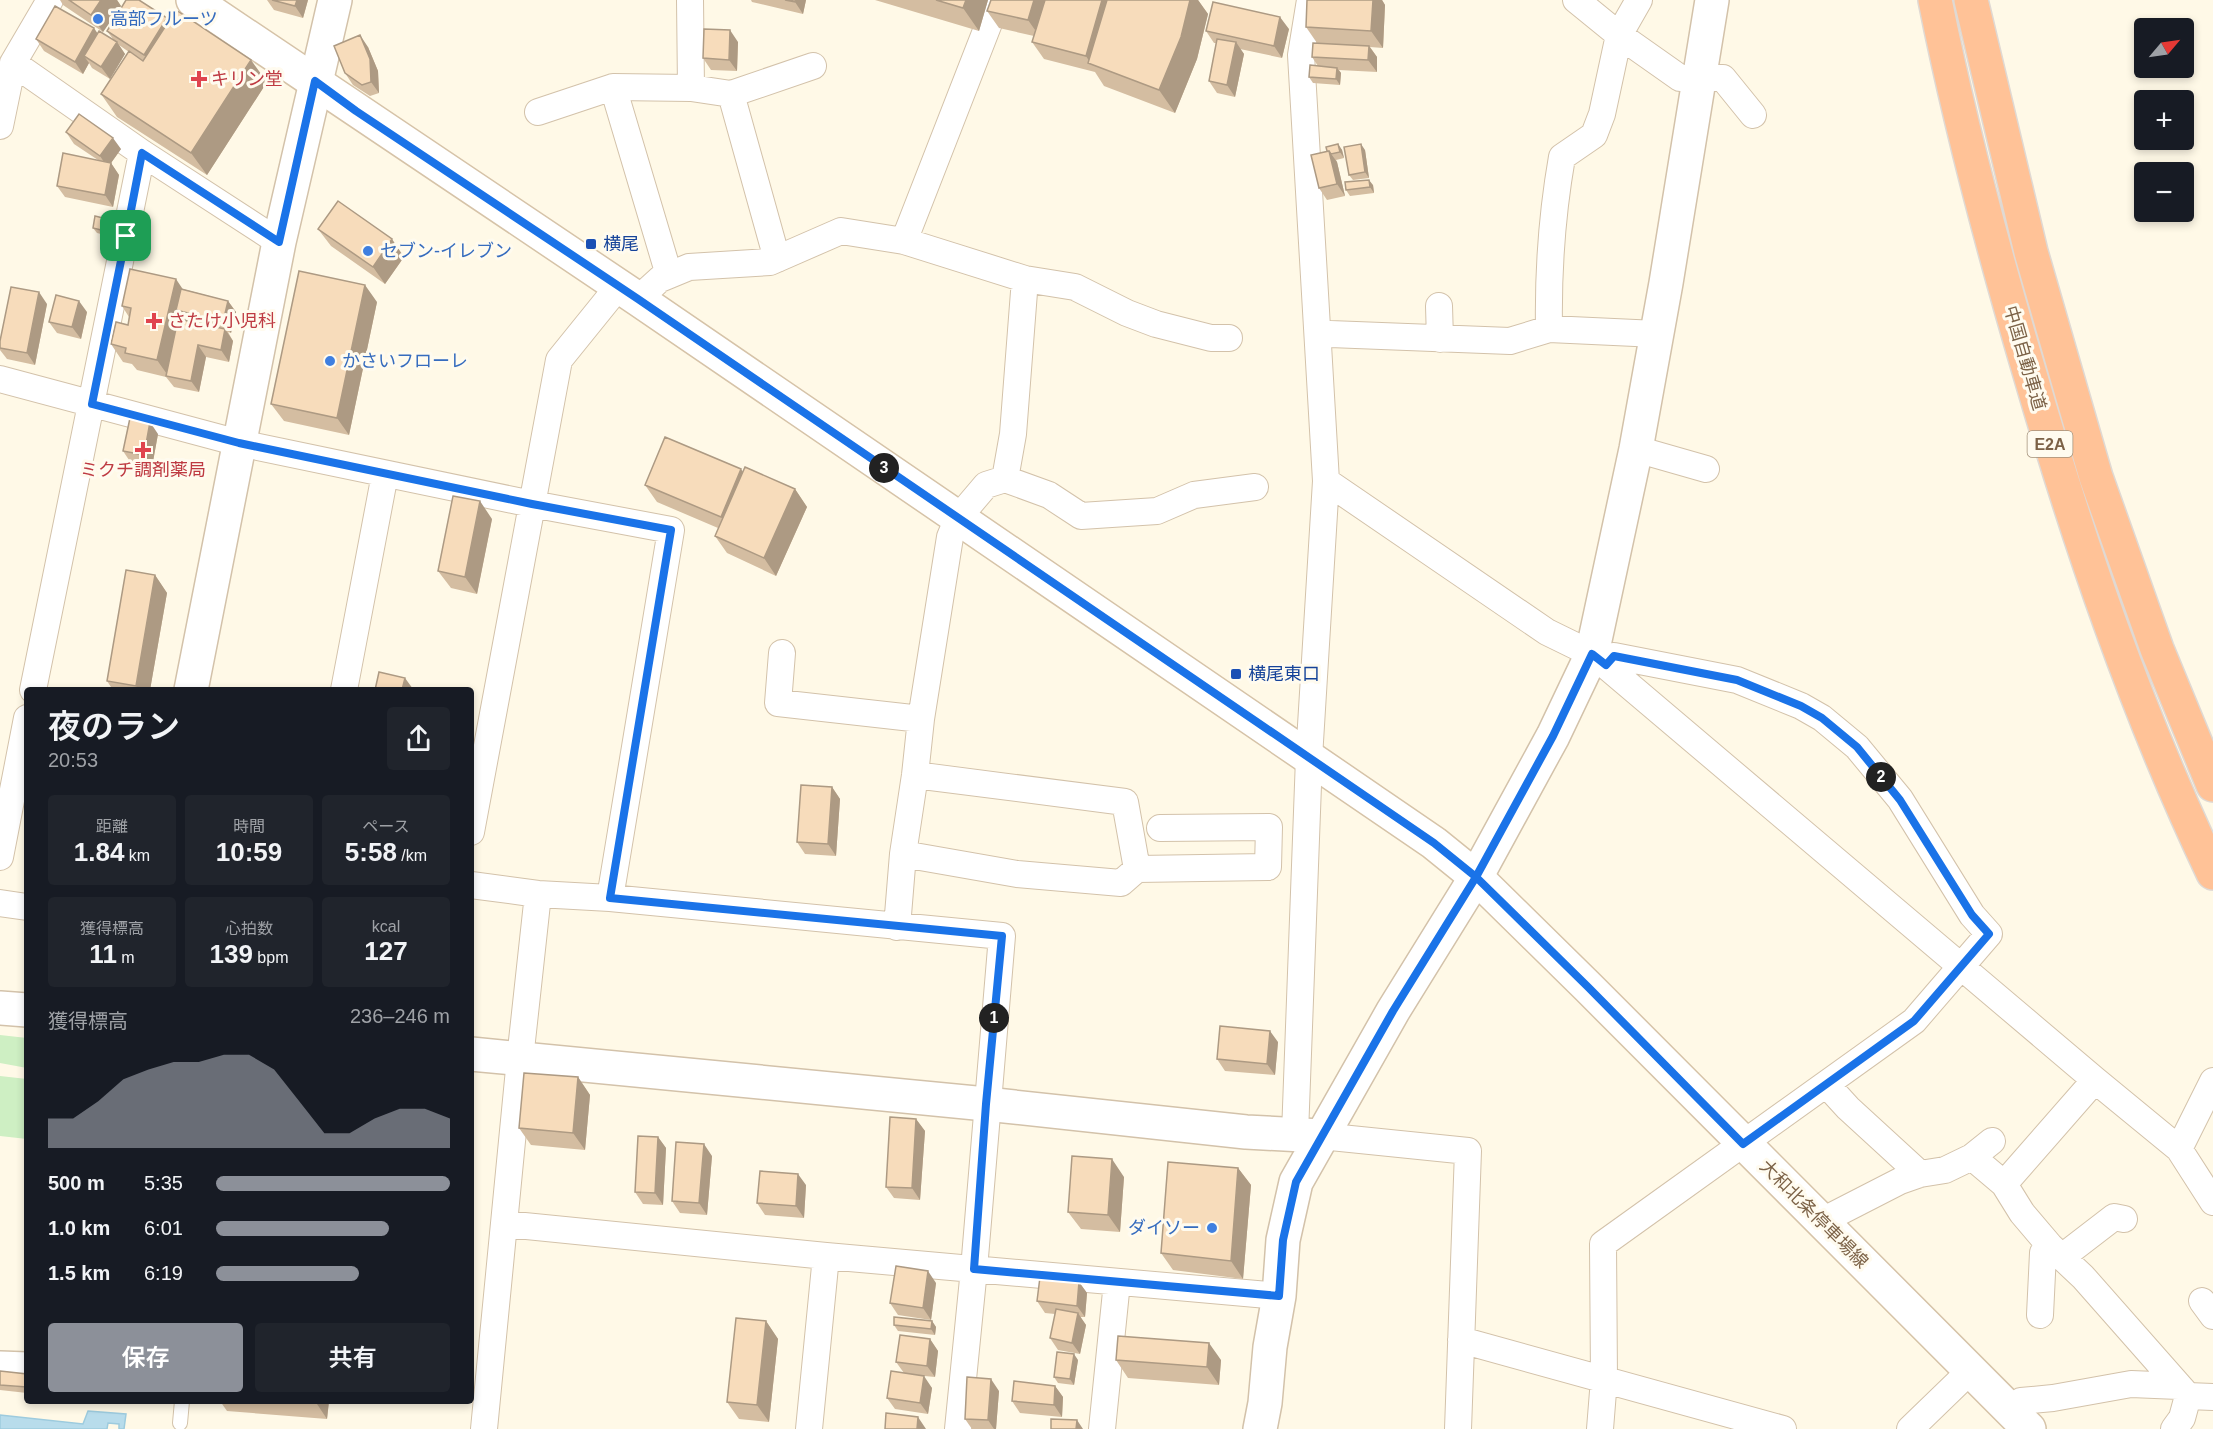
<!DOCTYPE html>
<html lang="ja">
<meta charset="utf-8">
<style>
:root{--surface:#171b24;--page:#20242c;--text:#f1f3f6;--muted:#9ea1a6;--accent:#8c9099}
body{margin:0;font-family:Helvetica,"Noto Sans JP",sans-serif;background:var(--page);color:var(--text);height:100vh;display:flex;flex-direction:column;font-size:22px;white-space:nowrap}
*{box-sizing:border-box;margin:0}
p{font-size:20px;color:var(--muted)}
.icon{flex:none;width:33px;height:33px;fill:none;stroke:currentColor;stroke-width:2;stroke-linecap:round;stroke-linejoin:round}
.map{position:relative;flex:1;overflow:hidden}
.sheet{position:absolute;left:24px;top:687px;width:450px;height:717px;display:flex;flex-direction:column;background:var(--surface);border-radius:6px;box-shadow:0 3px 9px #0003}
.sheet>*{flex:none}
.needle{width:39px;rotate:61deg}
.tools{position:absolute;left:2134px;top:18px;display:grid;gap:12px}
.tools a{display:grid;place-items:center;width:60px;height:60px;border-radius:6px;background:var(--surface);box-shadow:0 3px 9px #0003;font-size:30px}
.pin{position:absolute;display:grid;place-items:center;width:51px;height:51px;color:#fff;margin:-26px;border-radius:12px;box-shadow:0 3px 9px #0006}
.km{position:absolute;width:30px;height:30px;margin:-15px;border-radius:50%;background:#222;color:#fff;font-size:16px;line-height:30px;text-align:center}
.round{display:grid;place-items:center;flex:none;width:63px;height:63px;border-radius:6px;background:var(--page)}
.head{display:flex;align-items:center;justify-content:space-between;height:102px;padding:0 24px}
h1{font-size:33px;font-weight:600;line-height:45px}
.metrics{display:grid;grid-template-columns:repeat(3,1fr);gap:9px;height:102px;padding:6px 24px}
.metrics div{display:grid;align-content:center;border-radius:6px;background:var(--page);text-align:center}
.metrics b{font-size:26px;font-weight:600}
.metrics small{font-size:16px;font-weight:400}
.metrics p{font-size:16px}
.chart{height:168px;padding:12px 24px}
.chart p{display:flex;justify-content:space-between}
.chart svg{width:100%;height:108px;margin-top:6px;fill:var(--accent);opacity:.7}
.button{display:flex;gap:12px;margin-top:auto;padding:12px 24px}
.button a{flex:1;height:69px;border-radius:6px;background:var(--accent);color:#fff;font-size:24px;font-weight:600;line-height:69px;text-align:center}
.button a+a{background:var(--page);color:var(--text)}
ul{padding:0 24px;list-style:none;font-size:20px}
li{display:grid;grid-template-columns:96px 72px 1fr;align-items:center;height:45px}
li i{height:15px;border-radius:8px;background:var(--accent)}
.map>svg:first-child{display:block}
</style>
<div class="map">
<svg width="2213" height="1429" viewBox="0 0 2213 1429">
<rect width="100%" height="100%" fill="#fff9e7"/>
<path fill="#ceefc3" d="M0,1035l27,3v30l-27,-5z
M0,1076l27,3v60l-27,-3z"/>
<path fill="#b8dceb" stroke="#9dcbde" stroke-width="1.5" d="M88,1411l38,3 -2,15h-5v-5l-11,-1 -1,6h-107v-14l83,9z"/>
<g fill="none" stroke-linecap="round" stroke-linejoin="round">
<defs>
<path id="service" d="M180,1423l2,-22"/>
<path id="minor" d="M690,0l1,88
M1576,0l43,35 61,43h43l30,37
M13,63l129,90 137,89
M731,94l82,-28
M538,112l75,-25
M0,126l13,-63 37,-63
M904,241l94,-241
M669,275l-56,-188 78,1 40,6 46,165
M638,299l22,-20 29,-12 81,-5 71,-31 63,10 121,38 50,8 52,26 29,11 55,14h18
M1439,306l1,33
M1549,329c-1,-58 3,-115 13,-172l32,-22 8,-21 17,-79 20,-35
M1330,334l180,7 39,-12 108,5
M0,379l239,64 293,61 139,26 -61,368
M1636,449l70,20
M1005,479l8,-45 12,-155
M1326,481l221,151 45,22 503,426 84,69 34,53
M782,653l-4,50 143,16
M33,690l109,-537
M344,690l41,-216
M915,775l210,27 12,67
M471,832l88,-472 59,-73
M903,854l114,20 104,9 16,-14 131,-2 1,-40 -109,1
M0,857l27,-139
M471,885l67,9 72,4 392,38 -28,333 -16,160
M0,903l27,4
M897,927l6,-73 12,-79 6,-56 29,-182 8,-19 28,-33 19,-6 44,16 32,21 76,-5 37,-16 61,-8
M1827,1085l21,23 72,66
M1295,1134l14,-376 17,-277 -25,-426 9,-55
M1321,1136l147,15 -10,278
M2179,1149l34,-68
M1972,1157l32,27 91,-104
M2004,1184l18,29 28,33 33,31 105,119 25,1
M1822,1221l78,-40 20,-7 25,-4 27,-13 20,-16
M505,1224l321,32 453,40
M2062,1257l52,-40 10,2
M2202,1301l11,15
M2040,1315l3,-62 7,-7
M1461,1340l322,89
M2009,1410l12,-9 32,-3 78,-14 48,2
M484,1429l36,-370 18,-165
M809,1429l17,-173
M1102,1429l15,-147
M1600,1429l4,-50 -1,-135 311,-223 75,-87 -17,-19 -72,-116 -43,-52 -35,-29 -21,-12 -64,-26 -123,-24 -8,9
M1910,1429l60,-58
M2174,1429l8,-11 6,-22"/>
<path id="tertiary" d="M191,690l88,-448 56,-242
M0,1008l27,2
M471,1054l515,50 260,28 75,4
M0,1368l27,1
M1260,1429l5,-26 5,-56 9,-51 4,-56 13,-58 97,-171 83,-134 77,-141 39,-82 44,-205 30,-166 46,-283"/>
<path id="secondary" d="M193,0l445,299 796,544 42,34 112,110 441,442"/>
<path id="motorway" d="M1935,0c25,125 58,249 94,371 50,172 107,340 184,502
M1971,0l60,252 65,225 61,172 56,136"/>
</defs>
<use href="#service" stroke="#d3c2aa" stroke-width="16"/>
<use href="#minor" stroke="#d3c2aa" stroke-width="28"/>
<use href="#tertiary" stroke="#d3c2aa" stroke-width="36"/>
<use href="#secondary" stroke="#d6c3a8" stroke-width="36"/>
<use href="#motorway" stroke="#e0d9d3" stroke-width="36"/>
<use href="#service" stroke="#fff" stroke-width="14"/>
<use href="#minor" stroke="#fff" stroke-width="26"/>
<use href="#tertiary" stroke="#fff" stroke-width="33"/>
<use href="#secondary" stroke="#fff" stroke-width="33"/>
<use href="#motorway" stroke="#ffc297" stroke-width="33"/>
</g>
<path fill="#d4bda1" d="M60,0h57l4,6 -18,26 -40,-27z
M267,0h41l-5,18 -29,-8z
M751,0h55l-3,14 -51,-12z
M875,0h113l-9,31z
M991,0h207l10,14 -11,45 -22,54 -71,-27 -9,-14 -51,-13 -12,-17 2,-6 -35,-8 -12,-17z
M1307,0h75l3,5 -2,43 -13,-1 7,10v15l-38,-2 2,3 -1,12 -27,-2 -4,-6 9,-11 -6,-9 5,-14 -11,-16z
M167,18l2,3 98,61 -60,93 -90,-58 -16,-23 28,-42 -10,-7 6,9 -15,25 -18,-11 -3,-5 -6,11 -39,-23 -8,-12 62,-5 15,5 -6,-8z
M1289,29l-7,29 -42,-9 4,5 -9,43 -18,-4 -8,-12 7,-38h-2l-8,-12z
M738,42l-1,29 -26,-1 -8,-12z
M368,47l10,24 1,22 -9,3 -17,-11 -8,-12z
M66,132l55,17 -10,14 8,12 -6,32 -48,-10 -8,-11 41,-26 -24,-16z
M1338,144l4,6 2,8 -8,2 1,2 8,34 -18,4 -8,-12 8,-37z
M1365,150l4,28 -16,2 -4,-5z
M1373,185l1,8 -24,3 -4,-6z
M119,227l-2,11 -20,-5 -4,-5z
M318,229l86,28 -19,27 -54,-38z
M183,289l45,12 8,11 -5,21 -3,-1 5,9 -4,21 -23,-5 -7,35 -25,-5 -8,-10 -29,-7 -5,-6 -9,-2 -12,-18 17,-19 1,-8 -7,-11z
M377,302l-28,133 -65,-14 -13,-17z
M47,304l-12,61 -28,-6 -7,-9v-2z
M87,312l-6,27 -24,-6 -8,-11z
M158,434l-6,33 -21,-4 -8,-12z
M743,472l52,17 12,18 -31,69 -49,-23 -12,-17 3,-8 -61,-26 -12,-17z
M492,519l-15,75 -26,-6 -13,-17z
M155,575l12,18 -17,97h-37l-6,-9z
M832,787l8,12 -4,57 -31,-2 -8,-12z
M1278,1042l-3,33 -50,-4 -8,-12z
M578,1077l12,18 -5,55 -54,-5 -12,-17z
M916,1119l9,12 -5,69 -26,-2 -8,-11z
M658,1137l8,11 -3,57 -20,-1 -8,-12z
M712,1156l-5,59 -27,-2 -8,-12z
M1238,1168l13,17 -8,94 -70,-9 -12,-17z
M1124,1177l-4,55 -39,-3 -13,-17z
M806,1185l-2,33 -39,-3 -8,-12z
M1079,1282l8,11 -2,24h-5l6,8 -6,29 -22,-4 -8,-12 5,-24 -10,-1 -8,-12z
M936,1283l-5,37 -33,-5 -8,-12z
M766,1321l12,18 -9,83 -30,-3 -12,-17z
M932,1321l4,6 -1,8 -37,-4 -4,-6z
M930,1339l8,12 -3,26 -21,-2 18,13 -4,26 -33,-5 -8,-11 17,-25 -8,-11z
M1078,1360l-4,25 -16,-2 -4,-6z
M1116,1360h105l-2,25 -91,-7z
M0,1371l27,3v19l-27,-3z
M1055,1386l8,11 -1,20 -42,-4 -8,-12z
M999,1391l-3,38h-24l-7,-10z
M220,1401h109l-2,18 -100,-8z"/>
<path fill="#ad9a83" d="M101,0h16l4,6 -18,26 -12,-17z
M297,0h11l-5,18 -8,-12z
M796,0h10l-3,14 -8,-12z
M966,0h22l-9,31 -16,-23z
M1034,0h18l-12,37 -12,-17z
M1102,0h17l-28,64 -5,-8z
M1190,0h8l10,14 -11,45 -22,54 -16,-23z
M1373,0h9l3,5 -2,43 -12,-17z
M1280,17l9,12 -7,29 -8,-12z
M167,18l8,12 -23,36 -8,-11z
M94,28l8,12 -18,16 5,7 -6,11 -8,-12z
M730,30l8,12 -1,29 -8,-11z
M360,35l8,12 10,24 1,22 -8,-11z
M117,42l8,12 -15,25 -9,-12z
M1236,42l8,12 -9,43 -8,-12z
M1369,46l8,11v15l-9,-12z
M251,60l16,22 -60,93 -16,-22z
M1337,68l4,5 -1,12 -4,-6z
M113,138l8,11 -10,14 8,12 -6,32 -8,-12 3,-27 -8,-12z
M1338,144l4,6 2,8 -4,-6z
M1361,144l4,6 4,28 -4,-6z
M1329,151l8,11 8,34 -8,-12z
M1369,180l4,5 1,8 -4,-6z
M115,221l4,6 -2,11 -4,-5z
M392,239l12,18 -19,27 -12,-17z
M176,279l12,18 -12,13 6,9 -13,58 -12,-17z
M365,285l12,17 -28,133 -12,-17z
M39,292l8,12 -12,61 -8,-12z
M79,301l8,11 -6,27 -9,-12z
M228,301l8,11 -5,21 -8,-11z
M225,329l8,12 -4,21 -8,-12z
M198,345l8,12 -7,35 -8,-11z
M150,422l8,12 -6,33 -8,-12z
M741,469l12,18 -20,47 -12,-17z
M795,489l12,18 -31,69 -12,-18z
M480,501l12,18 -15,75 -12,-17z
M155,575l12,18 -17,97h-11l-3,-4z
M405,678l8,11v1h-11z
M832,787l8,12 -4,57 -8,-12z
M1270,1031l8,11 -3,33 -8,-11z
M578,1077l12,18 -5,55 -12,-17z
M916,1119l9,12 -5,69 -8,-12z
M658,1137l8,11 -3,57 -8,-12z
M704,1144l8,12 -5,59 -8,-12z
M1112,1159l12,18 -4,55 -12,-17z
M1238,1168l13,17 -8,94 -12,-18z
M798,1174l8,11 -2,33 -8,-12z
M928,1271l8,12 -5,37 -8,-12z
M1079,1282l8,11 -2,24 -8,-11z
M1078,1313l8,12 -6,29 -8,-11z
M766,1321l12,18 -9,83 -12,-17z
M932,1321l4,6 -1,8 -4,-6z
M930,1339l8,12 -3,26 -8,-11z
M1209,1343l12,17 -2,25 -12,-18z
M1074,1354l4,6 -4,25 -4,-6z
M924,1376l8,12 -4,26 -8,-11z
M991,1379l8,12 -3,38h-2l-6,-9z
M1055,1386l8,11 -1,20 -8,-12z
M315,1401h14l-2,18z
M918,1417l8,12h-9z
M1077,1420l6,9h-7z"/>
<path fill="#f7dcbb" stroke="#ad9a83" stroke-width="1.5" d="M69,0h32l-10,15z
M126,0h13l28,18 -23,37 -37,-24z
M272,0h25l-2,6z
M785,0h11l-1,2z
M936,0h30l-3,8z
M991,0h43l-6,20 -41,-9z
M1045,0h57l-16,56 -54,-14z
M1107,0h83l-9,37 -22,53 -71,-27z
M1307,0h66l-2,31 -65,-4z
M1213,2l67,15 -6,29 -68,-15z
M55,6l39,22 -19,34 -39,-23z
M176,10l75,50 -60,93 -90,-59 28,-43 14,10z
M704,29l26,1 -1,30 -26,-2z
M99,31l18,11 -16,25 -17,-11z
M360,35l10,24 1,23 -9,3 -17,-12 -11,-27z
M1217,39l19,3 -9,43 -18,-4z
M1313,43l56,3 -1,14 -56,-3z
M1310,65l27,3 -1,11 -27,-2z
M79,114l34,24 -13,18 -34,-24z
M1338,144l2,8 -9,2 -2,-3h-2l-1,-4z
M1361,144l4,28 -16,3 -5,-28z
M1329,151l8,33 -18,4 -8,-33z
M63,153l48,10 -6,32 -48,-9z
M1369,180l1,7 -24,3 -1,-8z
M338,201l54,38 -19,28 -55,-38z
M95,216l20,5 -2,12 -20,-5z
M130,269l46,10 -19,81 -32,-7 1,-5 -15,-4 5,-22 12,3 3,-17 -9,-2z
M299,271l66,14 -28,133 -66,-14z
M11,287l28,5 -12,61 -27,-5v-7z
M181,289l47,12 -5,21 -47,-12z
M56,295l23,6 -7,26 -23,-5z
M178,319l47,10 -4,21 -23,-5 -7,36 -25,-5z
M130,418l20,4 -6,33 -21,-4z
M665,437l76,32 -20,48 -76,-32z
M745,467l50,22 -31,69 -49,-22z
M453,496l27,5 -15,76 -27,-6z
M126,570l29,5 -19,111 -29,-5z
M379,672l26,6 -3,12h-27z
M801,785l31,2 -4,57 -31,-2z
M1220,1026l50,5 -3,33 -50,-5z
M524,1073l54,4 -5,56 -54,-5z
M890,1117l26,2 -4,69 -26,-1z
M638,1136l20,1 -3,56 -20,-1z
M676,1142l28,2 -5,59 -27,-2z
M1072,1156l40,3 -4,56 -40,-3z
M1168,1162l70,6 -7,93 -70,-8z
M760,1171l38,3 -2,32 -39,-3z
M896,1266l32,5 -5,37 -33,-5z
M1040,1277l39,5 -2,24 -40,-5z
M1056,1309l22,4 -6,30 -22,-5z
M894,1317l38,4 -1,8 -37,-4z
M736,1318l30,3 -9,84 -30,-3z
M900,1335l30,4 -3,27 -31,-4z
M1118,1336l91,7 -2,24 -91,-7z
M1057,1352l17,2 -4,25 -16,-2z
M0,1371l27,3v13l-27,-2z
M891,1371l33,5 -4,27 -33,-5z
M967,1377l24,2 -3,41 -23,-1z
M1014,1381l41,5 -1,19 -42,-4z
M886,1413l32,4 -1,12h-32z
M1051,1419l26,1 -1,9h-25z"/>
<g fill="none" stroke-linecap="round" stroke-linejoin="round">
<defs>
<path id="route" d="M126,236l-34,168 147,39 293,61 139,26 -61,368 392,38 -16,168 -12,165 305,27 4,-56 13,-58 97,-171 83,-134 77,-141 39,-82 14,11 8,-9 123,24 64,26 21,12 35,29 43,53 72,115 17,19 -75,87 -171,123 -155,-157 -112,-110 -42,-34 -796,-544 -282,-188 -41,-30 -36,161 -137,-89 -16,83"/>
</defs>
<use href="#route" stroke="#fff" stroke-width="12"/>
<use href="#route" stroke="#1a73e8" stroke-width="8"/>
</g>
<g fill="#3f7fe0" stroke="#fffbef" stroke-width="2">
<circle cx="98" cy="19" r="6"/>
<circle cx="368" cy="251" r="6"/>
<circle cx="330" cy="361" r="6"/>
<circle cx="1212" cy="1228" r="6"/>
</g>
<g fill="#e0444e" stroke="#fffbef" stroke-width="2">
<path d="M196 70h6v6h6v6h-6v6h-6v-6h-6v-6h6z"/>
<path d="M151 312h6v6h6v6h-6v6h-6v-6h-6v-6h6z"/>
<path d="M140 441h6v6h6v6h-6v6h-6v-6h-6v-6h6z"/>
</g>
<g fill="#1a4fb4" stroke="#fffbef" stroke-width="2">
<rect x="585" y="238" width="12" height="12" rx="3"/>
<rect x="1230" y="668" width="12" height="12" rx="3"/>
</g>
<g text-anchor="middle" stroke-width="6" stroke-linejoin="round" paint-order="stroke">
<rect fill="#fffbef" stroke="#a39079" stroke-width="1.5" x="2027.5" y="431" width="45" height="26" rx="4.5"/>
<g font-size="16" font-weight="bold" fill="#7c6247">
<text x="2050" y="450">E2A</text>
</g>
<g font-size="18" fill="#366cbe" stroke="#fffbef" text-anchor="start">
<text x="110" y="25">高部フルーツ</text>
<text x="380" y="257">セブン-イレブン</text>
<text x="342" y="367">かさいフローレ</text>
<text x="1200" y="1234" text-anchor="end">ダイソー</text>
</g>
<g font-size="18" fill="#be3a42" stroke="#fffbef" text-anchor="start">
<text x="211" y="85">キリン堂</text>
<text x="168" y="327">さたけ小児科</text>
<text x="143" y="476" text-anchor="middle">ミクチ調剤薬局</text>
</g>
<g font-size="18" fill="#164399" stroke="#fffbef" text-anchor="start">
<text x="603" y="250">横尾</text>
<text x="1248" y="680">横尾東口</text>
</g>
<g font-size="18" fill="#7c6247" stroke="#fffbef">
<text transform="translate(2025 358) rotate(74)" y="6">中国自動車道</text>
<text transform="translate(1814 1214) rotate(45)" y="6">大和北条停車場線</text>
</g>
</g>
</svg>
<div class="tools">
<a><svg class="needle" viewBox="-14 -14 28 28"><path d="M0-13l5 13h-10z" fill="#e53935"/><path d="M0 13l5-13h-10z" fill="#9ea1a6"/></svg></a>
<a>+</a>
<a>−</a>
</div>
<div class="pin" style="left:126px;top:236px;background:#1e9e55"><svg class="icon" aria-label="arrive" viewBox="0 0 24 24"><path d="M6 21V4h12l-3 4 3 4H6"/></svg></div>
<b class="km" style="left:994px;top:1018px">1</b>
<b class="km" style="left:1881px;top:777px">2</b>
<b class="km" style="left:884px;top:468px">3</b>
<section class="sheet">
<div class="head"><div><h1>夜のラン</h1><p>20:53</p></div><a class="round"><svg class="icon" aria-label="share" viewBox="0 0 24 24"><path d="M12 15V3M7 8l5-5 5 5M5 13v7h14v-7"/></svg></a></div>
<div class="metrics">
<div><p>距離</p><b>1.84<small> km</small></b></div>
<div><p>時間</p><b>10:59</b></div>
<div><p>ペース</p><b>5:58<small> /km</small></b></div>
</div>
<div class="metrics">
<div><p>獲得標高</p><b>11<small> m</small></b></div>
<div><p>心拍数</p><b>139<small> bpm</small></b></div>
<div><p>kcal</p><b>127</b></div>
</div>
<div class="chart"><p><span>獲得標高</span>236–246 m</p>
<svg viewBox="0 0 160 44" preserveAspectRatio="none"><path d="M0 44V32L10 32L20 25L30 16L40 12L50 9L60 9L70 6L80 6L90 12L100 25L110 38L120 38L130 32L140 28L150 28L160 32V44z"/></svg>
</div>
<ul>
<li><b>500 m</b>5:35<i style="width:100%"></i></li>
<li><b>1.0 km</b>6:01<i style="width:74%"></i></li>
<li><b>1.5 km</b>6:19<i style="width:61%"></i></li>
</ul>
<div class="button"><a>保存</a><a>共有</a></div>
</section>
</div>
